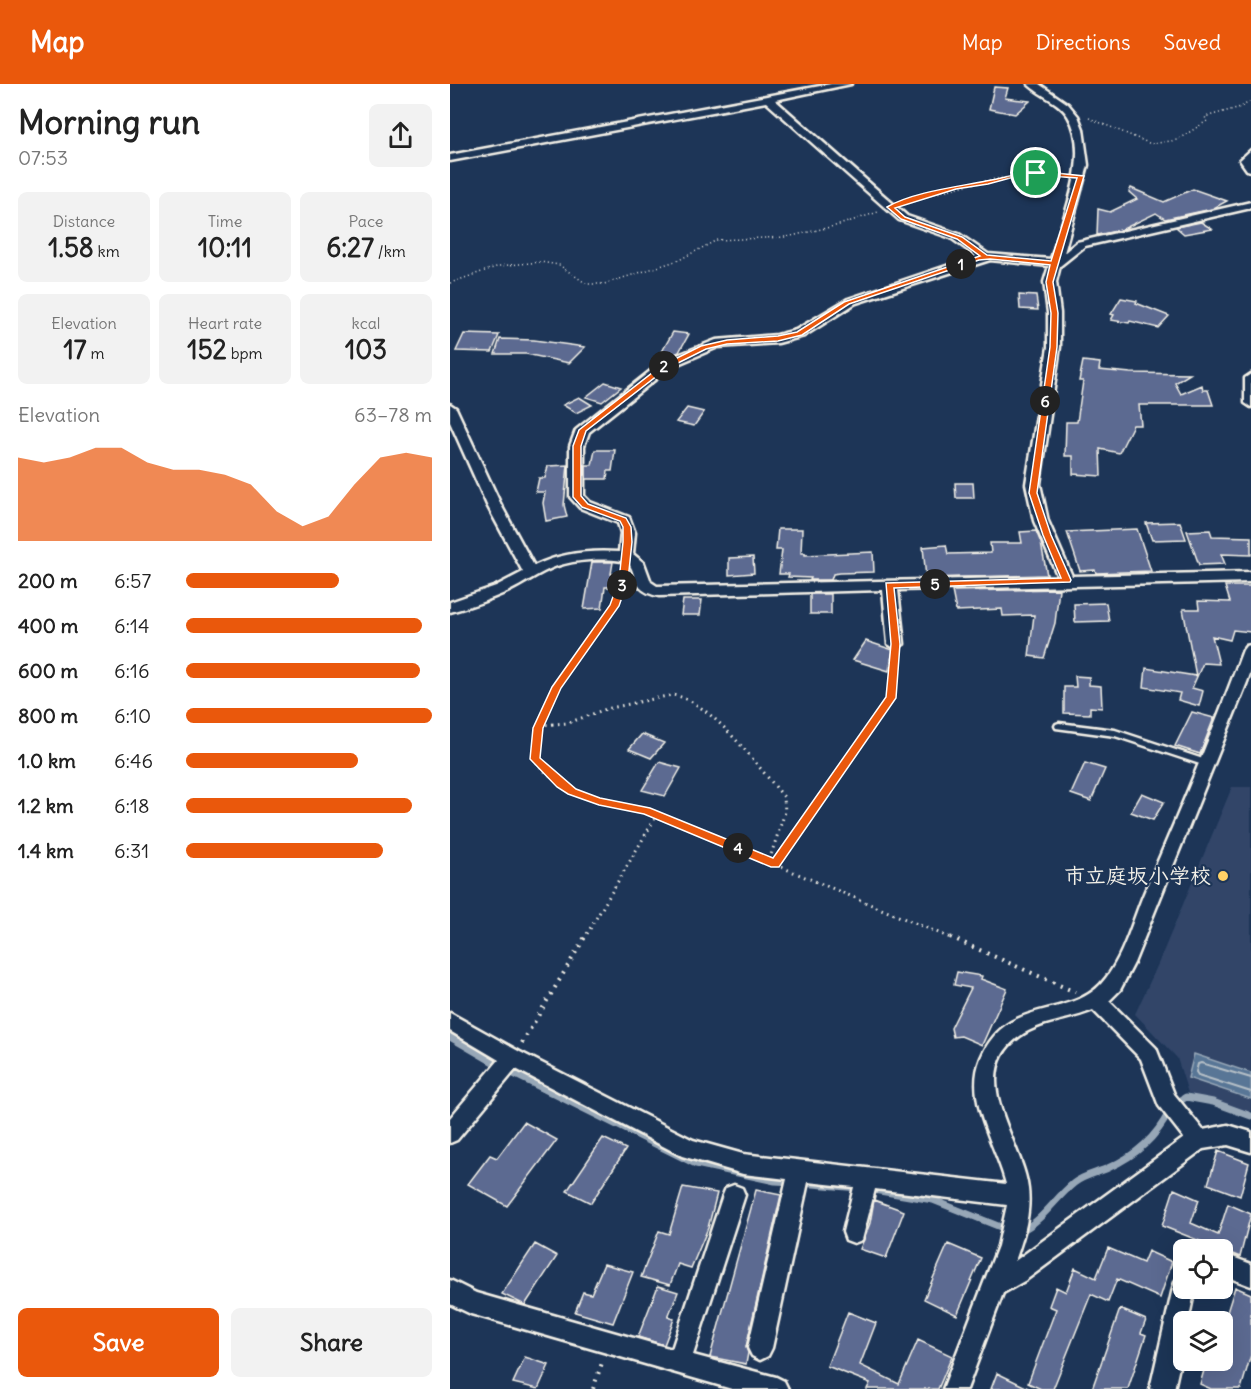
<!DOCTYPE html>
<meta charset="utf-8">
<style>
:root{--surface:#fff;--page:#f2f2f2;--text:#222;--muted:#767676;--accent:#ea580c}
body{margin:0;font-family:Delius,"Klee One",sans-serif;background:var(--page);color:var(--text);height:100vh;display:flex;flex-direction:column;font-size:22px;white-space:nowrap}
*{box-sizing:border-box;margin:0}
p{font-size:20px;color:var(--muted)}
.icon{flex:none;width:33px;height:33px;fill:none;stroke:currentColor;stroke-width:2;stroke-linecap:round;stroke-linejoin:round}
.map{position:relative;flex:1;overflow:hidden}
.sheet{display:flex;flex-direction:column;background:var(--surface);width:450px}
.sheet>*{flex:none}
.tools{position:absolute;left:723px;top:1155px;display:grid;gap:12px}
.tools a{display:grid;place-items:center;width:60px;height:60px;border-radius:9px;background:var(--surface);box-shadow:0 6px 24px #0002;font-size:30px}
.pin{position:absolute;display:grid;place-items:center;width:51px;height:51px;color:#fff;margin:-26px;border:3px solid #fff;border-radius:50%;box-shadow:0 2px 6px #0007}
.km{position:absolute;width:30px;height:30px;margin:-15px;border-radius:50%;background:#222;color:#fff;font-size:16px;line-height:30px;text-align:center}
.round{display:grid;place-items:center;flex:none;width:63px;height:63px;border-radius:9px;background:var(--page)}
.overview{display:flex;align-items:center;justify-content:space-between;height:102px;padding:0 18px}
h1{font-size:33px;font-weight:700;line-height:45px}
.metrics{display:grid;grid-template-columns:repeat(3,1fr);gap:9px;height:102px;padding:6px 18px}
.metrics div{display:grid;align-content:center;border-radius:9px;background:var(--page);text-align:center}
.metrics b{font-size:26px;font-weight:700}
.metrics small{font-size:16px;font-weight:400}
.metrics p{font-size:16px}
.chart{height:168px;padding:12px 18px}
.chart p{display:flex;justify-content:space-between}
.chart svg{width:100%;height:108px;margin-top:6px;fill:var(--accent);opacity:.7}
.primary-button{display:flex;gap:12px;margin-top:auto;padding:12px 18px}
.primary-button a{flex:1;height:69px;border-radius:9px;background:var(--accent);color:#fff;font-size:24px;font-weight:700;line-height:69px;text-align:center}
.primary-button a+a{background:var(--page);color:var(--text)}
ul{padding:0 18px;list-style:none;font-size:20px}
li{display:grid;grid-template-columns:96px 72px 1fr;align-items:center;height:45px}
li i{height:15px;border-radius:8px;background:var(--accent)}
header{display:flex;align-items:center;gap:36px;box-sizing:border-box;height:84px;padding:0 30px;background:var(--accent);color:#fff}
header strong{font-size:28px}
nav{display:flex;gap:33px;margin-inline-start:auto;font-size:21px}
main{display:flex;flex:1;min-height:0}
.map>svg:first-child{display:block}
</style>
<header>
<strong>Map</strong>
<nav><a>Map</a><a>Directions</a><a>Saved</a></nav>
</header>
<main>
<section class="sheet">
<div class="overview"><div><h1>Morning run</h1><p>07:53</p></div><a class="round"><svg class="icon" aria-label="share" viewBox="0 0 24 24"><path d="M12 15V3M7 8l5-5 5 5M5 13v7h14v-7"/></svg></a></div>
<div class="metrics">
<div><p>Distance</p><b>1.58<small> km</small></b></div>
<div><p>Time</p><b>10:11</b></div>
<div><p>Pace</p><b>6:27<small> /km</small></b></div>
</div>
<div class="metrics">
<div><p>Elevation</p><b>17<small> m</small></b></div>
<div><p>Heart rate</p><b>152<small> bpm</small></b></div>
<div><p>kcal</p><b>103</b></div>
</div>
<div class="chart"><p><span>Elevation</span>63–78 m</p>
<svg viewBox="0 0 160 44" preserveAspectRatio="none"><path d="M0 44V10L10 12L20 10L30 6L40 6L50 12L60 15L70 15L80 17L90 21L100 32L110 38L120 34L130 21L140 10L150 8L160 10V44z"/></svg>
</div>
<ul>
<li><b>200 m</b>6:57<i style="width:62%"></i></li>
<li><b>400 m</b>6:14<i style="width:96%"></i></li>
<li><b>600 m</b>6:16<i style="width:95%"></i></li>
<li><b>800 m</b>6:10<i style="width:100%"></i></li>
<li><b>1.0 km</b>6:46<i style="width:70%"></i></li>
<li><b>1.2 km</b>6:18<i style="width:92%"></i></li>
<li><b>1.4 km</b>6:31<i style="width:80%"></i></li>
</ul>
<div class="primary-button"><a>Save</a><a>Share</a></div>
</section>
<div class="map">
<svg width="801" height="1305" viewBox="0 0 801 1305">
<rect width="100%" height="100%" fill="#1d3557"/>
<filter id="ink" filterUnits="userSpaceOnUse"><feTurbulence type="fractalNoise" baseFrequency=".0167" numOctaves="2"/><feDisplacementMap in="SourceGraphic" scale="12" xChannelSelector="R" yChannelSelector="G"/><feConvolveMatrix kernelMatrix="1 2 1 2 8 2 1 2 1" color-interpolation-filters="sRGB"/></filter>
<g filter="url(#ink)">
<path fill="#304568" d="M782,703h19v328l-63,-22 -11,-35 -42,-44 23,-50z"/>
<path fill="#597696" stroke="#97a7b7" stroke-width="1.5" d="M744,970l57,19v26l-63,-21z"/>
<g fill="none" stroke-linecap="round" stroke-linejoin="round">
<path stroke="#b6c0c7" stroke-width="2" d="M801,994l-50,-15 -3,1 -2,8 2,3 53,17"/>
<path stroke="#97a7b7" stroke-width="7" d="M0,953l50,29
M58,987l188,93 79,17 18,1
M724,1021l12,-8 27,5 38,14
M352,1099l56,5
M418,1105l65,11 75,30
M569,1148c24,-11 35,-33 55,-49 10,-8 23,-10 34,-15 27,-12 48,-30 61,-56"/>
</g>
<path fill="#5c6a91" stroke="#f4f1e8" stroke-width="1.5" d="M544,3l14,1 -3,10 25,3 -15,13 -26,-5z
M681,104l33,14 29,-13 34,12 -15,8 -47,10 -9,-6 -35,17 -24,5 1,-26 12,3 27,-13 -8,-7z
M751,138l11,7 -28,5 -8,-7z
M569,211l17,1 2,14 -18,-1z
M671,214l16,3 -1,2 33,13 -11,12 -28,-7 -1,2 -18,-3 3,-5 -3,-1z
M223,248l16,2 -10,18 -24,12z
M14,250l35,1 -7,17 -36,-1z
M50,255l34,1 51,7 -16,16 -43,-9h-31z
M633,277l17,2 -1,7 32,3 59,1 -15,9 6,11 21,-9 1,5h5l5,15h-74l2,20h-8l-14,28 -19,-4 1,27 -28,-2v-18h-8l1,-34h11l6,-41h-4z
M155,298l16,5 -19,15 -16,-5z
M129,313l13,8 -16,8 -13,-8z
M237,324l17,4 -10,14 -18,-4z
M145,366h20l-3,21h-4l-1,8h-21v-14h6z
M118,381l-4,40 3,12 -21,4 -3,-18 2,-11h-9l3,-14h6l3,-12z
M505,399h18l1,15h-18z
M730,438l6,17 -34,1 -6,-17z
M328,445h24l-1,24h4v2l68,-3 1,20 -35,1 -6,1 -2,6h-21l1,-2 -23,-1 1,-3h-10l3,-24h-6z
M687,445l14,42 -55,2 -1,-3 -15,1 -13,-39z
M760,446l2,6 39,1v18l-30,-1 4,10 -26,1 -12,-34z
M586,447l5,12 6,32 -121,3 -3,-31 23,-2 2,9 43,-1 -1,-10h32l-2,-11z
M303,473l1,16 -25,2v-17z
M142,478h21l-2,12h5l-2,13h-9l-3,21 -18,1z
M775,502h26v46l-18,-2 -3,10 -18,-4 7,28 -16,-1 -11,25 11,3 -4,15 -21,-6 2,-7 -36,-6 2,-19 50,8 -13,-67h16l-1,-8 32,1z
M609,505l-4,34 -11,35 -15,-2 5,-41 -31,1 -1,-7 -46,2 -4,-20z
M360,510h21v20h-21z
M233,516h19l-2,15h-19z
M656,519l3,18 -34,1 -1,-18z
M416,557l27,9 -4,21 -36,-11z
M625,592l14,1v8l12,1 1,22 -12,-1v7l-26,-1v-26h12z
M742,628l22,6 -14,36 -25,-8z
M192,650l22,9 -13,15 -22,-9z
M209,678l22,6 -16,28 -23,-6z
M635,679l20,6 -14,32 -20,-7z
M692,709l22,9 -11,18 -22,-8z
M507,888l25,4 -1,3 26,10 -25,56 -21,-9 -8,1 -2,-9 20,-40 -17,-3z
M74,1038l33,18 -50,66 -39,-22 22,-29 7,3z
M153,1054l23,11 -35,54 -24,-12z
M768,1067l31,12 -9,33 -32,-12z
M233,1103l34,6 -9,35 -17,40 -13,-4 -8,21 -29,-8 18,-46 10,3z
M724,1105l25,11 -8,23 27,12 10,-31 23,10 -11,43 -78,-31z
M306,1106l25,5 -35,152 2,6 -2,11 -36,-7z
M424,1116l30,11 -18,47 -26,-9 10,-26z
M85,1160l22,12 -32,49 -23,-11z
M498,1160l33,14 -24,57 -33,-16z
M658,1164l35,15 5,-12 24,11 -12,36 -43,-19 -9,23 -17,-8 -38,95h-12l-13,-6 28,-74 -7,-3 7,-19 10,5 9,-24 21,10z
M154,1180l29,8 -20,51 -38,-11 8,-20 8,2z
M208,1202l20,6 -10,25 6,2 -10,26 -26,-8z
M785,1203l16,7v61l-10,34h-30l-11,-5 7,-24h15v-32z
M670,1225l26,11 -5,13 5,2 -18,54h-36z
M398,1228l28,11 -16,42 39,19 19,-44 34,16 -14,33h-71l3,-6 -43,-17z
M75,1273l24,8 -11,24 -25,-6z
M547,1289l33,16h-39z"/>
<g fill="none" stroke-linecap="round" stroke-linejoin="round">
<defs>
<path id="service" d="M609,639l56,7 94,31 1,2 -4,3 -91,-30 -59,-8 -1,-2 1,-2z"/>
<path id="minor" d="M381,0h20l-76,16 132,116 52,18 29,20 63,5c11,-40 41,-104 17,-143 -9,-15 -28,-20 -40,-32h11l29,20 10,12 5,13 5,36 -24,88 13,-11 174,-40v6l-166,38 -25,20 -4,16 4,31v34l-20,137 8,37 24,55 179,-4v10l-353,8 6,54 -8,5 -8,-5 -5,-54 -224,6c-34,-6 -18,-32 -37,-35 -20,-3 -46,-1 -65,5 -17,6 -33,18 -50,26 -18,8 -38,15 -57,20v-10l46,-16 27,-14 -36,-67 -37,-83v-18l6,4 45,97 33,61c26,-13 56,-16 85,-14l2,-19 -3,-10 -38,-15 -10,-11v-51l6,-16 87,-69 53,-21 61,-5 19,-5 52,-31 128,-43 -25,-18 -52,-18 -133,-118 -316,59v-6zM540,176l59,6 -5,16 4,31v34l-22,137 8,37 24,56 -401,9 -6,-4 -7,-19 -11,-9 2,-21 -6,-16 -39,-15 -6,-6v-50l5,-14 82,-65 47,-20 60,-4 26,-7 52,-33z
M801,66v21l-4,-1 -7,-10z
M801,290v33l-6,-4v-25z
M801,561v26l-4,11 -113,281 -14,27 -11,11 47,47 18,46 29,36 25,-5 23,7v20l-23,-7 -25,4 -177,131 -23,13 -36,96h-24l55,-143 9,-41 -132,-16 -13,51 -8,3 -8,-3 -3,-8 11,-45 -46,-5 -36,166 -4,8 -8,4 -8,-4 -4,-8 39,-169 -44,-5 -61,-18 -166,-87 -59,71 -7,3v-25l49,-58 -49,-29v-18l70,39 173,88 50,14 263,30c-10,-40 -42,-84 -25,-126 27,-65 92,-35 125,-80 19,-25 27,-59 39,-87 35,-80 68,-160 98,-241l3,-4zM643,926l48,49 18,47 25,32 -169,123c8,-23 16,-47 13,-72 -5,-47 -64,-114 -8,-153 21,-15 50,-16 73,-26z
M284,1101l8,3 3,7 -52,160 83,22 8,4 4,8h-56l-261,-75 -21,-10v-24l26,13 196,56 51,-154 3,-7z
M772,1169l29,11v22l-29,-11z
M734,1193v11h11l-7,34h-4v22l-10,45h-24l23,-101 3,-8z"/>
</defs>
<use href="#service" stroke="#f4f1e8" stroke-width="5"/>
<use href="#minor" stroke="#f4f1e8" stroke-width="5"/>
<path stroke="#f4f1e8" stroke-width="1.5" stroke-dasharray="1 3" stroke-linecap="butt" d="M639,34l62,26 26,-4 30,-19 -2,-4 36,-10 10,-6
M454,119c53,-17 107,-32 163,-28
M0,199l49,-17 41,-4 19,3 28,19h17l75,-24 38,-20 70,-3 52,-12 39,-13"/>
<path stroke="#f4f1e8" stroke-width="2" stroke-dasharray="1.5 4" stroke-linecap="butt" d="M172,500l2,-12"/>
<path stroke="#f4f1e8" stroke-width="3" stroke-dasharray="1.5 4.5" stroke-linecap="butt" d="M172,498l-10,26 -42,58 -28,53 -8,31 1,10 7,9 22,17 20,11 78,20 291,122
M90,641l28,-2 38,-14 66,-14c38,4 87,73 112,102l1,15 -16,49
M325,780l112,-159 6,-16 2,-33
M134,855l73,-124"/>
<path stroke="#f4f1e8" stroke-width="4" stroke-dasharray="2 6" stroke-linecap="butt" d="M500,853l125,55
M72,959l63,-106
M143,1305l10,-29"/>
<use href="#service" fill="#1d3557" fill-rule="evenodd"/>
<use href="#minor" fill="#1d3557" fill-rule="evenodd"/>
</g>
</g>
<path fill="#ea580c" stroke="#fff" stroke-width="1.5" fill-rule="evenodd" d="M586,87l48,5 -31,106 5,31 -1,34 -20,146 14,42 20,45 -1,2 -176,6 6,56 -4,54 -117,169h-8l-127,-53 -45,-9 -31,-11 -11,-7 -27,-28 3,-31 19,-41 58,-82 9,-25 4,-38v-15l-3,-6 -38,-14 -9,-10v-51l6,-16 82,-64 40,-20 26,-6 51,-4 19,-4 47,-30 136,-46 -23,-17 -56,-20 -14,-12c26,-15 69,-20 99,-26 17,-3 33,-8 50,-10zM586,91l41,3 -26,83 -64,-6 -25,-18 -57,-20 -10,-9 61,-19 32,-5 26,-7zM540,175l60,6 -4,17 5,31 -1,34 -21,146 14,42 18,43 -175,5 5,61 -5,53 -113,161 -123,-50 -50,-10 -24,-9 -36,-31 3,-30 18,-40 58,-82 9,-26 4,-38 -1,-15 -5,-9 -38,-14 -7,-8v-50l5,-15 80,-62 40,-20 21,-5 51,-3 24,-6 47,-31 130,-44z"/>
<circle fill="#ffd166" stroke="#1d3557" stroke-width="2" cx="773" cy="792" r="6"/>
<g text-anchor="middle" stroke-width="4.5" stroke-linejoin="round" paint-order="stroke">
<g font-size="21" font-weight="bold" fill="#f4f1e8" stroke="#1d3557" text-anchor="end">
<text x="761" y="799">市立庭坂小学校</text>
</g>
</g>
</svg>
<div class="tools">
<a><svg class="icon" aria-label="locate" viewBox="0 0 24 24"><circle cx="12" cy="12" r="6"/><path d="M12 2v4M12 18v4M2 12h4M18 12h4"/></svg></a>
<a><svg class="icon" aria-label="layers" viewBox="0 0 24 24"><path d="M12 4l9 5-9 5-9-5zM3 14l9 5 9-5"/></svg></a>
</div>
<div class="pin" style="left:586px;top:89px;background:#1e9e55"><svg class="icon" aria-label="arrive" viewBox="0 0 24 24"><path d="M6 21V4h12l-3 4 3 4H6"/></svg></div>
<b class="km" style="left:511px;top:180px">1</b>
<b class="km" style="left:214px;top:282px">2</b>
<b class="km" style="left:172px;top:501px">3</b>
<b class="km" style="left:288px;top:764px">4</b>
<b class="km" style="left:485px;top:500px">5</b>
<b class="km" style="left:595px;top:317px">6</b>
</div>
</main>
